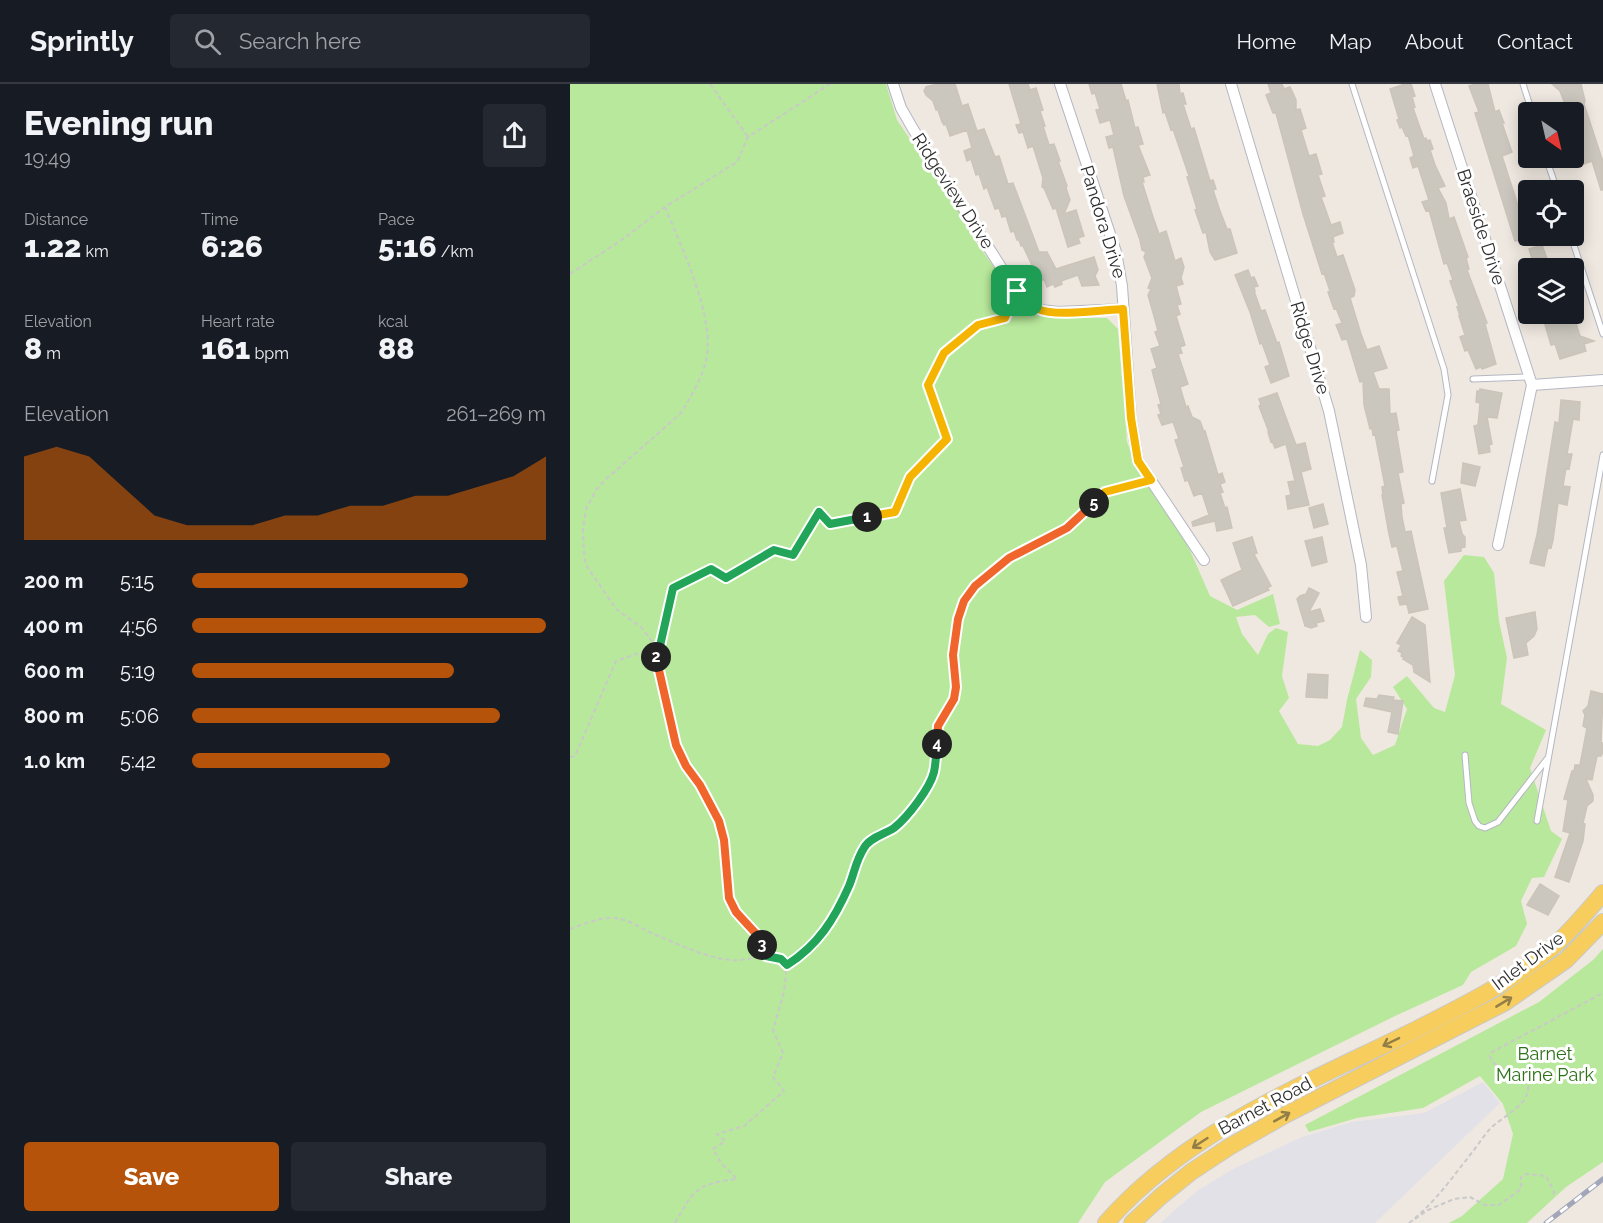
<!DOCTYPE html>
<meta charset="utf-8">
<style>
:root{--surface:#171b24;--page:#242831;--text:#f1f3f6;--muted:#9ea1a6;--line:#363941;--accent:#b45309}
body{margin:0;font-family:Raleway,sans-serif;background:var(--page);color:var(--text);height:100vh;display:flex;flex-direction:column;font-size:22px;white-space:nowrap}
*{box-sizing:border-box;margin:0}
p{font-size:20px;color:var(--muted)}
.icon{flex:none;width:33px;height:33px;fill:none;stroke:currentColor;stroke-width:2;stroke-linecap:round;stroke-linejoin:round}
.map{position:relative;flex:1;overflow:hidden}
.details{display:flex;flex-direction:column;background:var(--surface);width:570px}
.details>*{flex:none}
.needle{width:39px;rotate:146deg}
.tools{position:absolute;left:948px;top:18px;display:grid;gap:12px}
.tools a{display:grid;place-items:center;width:66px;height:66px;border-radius:6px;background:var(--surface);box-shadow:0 3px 15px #0003;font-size:30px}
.pin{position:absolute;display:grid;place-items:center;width:51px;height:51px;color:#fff;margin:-26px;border-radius:12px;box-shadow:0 3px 9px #0006}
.km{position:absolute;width:30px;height:30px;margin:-15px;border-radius:50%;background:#222;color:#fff;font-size:16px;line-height:30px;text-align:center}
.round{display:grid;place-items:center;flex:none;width:63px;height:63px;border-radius:6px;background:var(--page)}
.headline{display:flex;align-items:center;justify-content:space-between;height:102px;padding:0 24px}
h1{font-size:33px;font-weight:800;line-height:45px}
.figures{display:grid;grid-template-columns:repeat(3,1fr);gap:9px;height:102px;padding:6px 24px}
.figures div{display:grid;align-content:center}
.figures b{font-size:30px;font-weight:800}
.figures small{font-size:16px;font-weight:400}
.figures p{font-size:16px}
.chart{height:168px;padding:12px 24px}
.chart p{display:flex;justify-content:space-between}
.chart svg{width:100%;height:108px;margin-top:6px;fill:var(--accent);opacity:.7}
.cta{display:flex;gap:12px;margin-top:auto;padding:12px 24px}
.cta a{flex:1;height:69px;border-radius:6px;background:var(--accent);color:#fff;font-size:24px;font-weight:800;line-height:69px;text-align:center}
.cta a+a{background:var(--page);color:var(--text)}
ul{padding:0 24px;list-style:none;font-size:20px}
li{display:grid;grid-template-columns:96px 72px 1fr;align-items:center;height:45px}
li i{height:15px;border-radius:8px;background:var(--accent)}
header{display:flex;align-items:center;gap:36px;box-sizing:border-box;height:84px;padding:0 30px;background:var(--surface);border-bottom:2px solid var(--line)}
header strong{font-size:28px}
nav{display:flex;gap:33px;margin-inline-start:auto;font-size:21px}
.search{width:420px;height:54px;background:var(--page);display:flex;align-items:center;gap:15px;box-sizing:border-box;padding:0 21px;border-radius:6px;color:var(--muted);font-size:22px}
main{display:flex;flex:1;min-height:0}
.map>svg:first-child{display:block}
</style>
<header>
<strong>Sprintly</strong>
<div class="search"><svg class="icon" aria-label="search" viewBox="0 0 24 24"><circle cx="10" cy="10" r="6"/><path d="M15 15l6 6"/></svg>Search here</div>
<nav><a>Home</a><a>Map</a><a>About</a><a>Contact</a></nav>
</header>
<main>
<section class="details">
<div class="headline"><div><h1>Evening run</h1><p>19:49</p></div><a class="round"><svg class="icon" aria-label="share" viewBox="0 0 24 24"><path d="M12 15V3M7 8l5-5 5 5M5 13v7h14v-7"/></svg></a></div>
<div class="figures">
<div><p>Distance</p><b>1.22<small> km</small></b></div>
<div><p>Time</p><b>6:26</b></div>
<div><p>Pace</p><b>5:16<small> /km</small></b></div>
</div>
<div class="figures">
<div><p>Elevation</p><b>8<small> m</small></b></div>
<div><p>Heart rate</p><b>161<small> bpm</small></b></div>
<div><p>kcal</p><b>88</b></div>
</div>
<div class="chart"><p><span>Elevation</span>261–269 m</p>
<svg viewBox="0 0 160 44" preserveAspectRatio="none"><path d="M0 44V10L10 6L20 10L30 22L40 34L50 38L60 38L70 38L80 34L90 34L100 30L110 30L120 26L130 26L140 22L150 18L160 10V44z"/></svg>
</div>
<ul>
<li><b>200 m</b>5:15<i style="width:78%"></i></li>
<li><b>400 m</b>4:56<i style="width:100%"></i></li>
<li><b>600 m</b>5:19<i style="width:74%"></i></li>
<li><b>800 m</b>5:06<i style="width:87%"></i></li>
<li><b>1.0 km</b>5:42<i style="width:56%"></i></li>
</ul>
<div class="cta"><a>Save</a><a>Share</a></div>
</section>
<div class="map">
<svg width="1033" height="1139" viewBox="0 0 1033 1139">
<rect width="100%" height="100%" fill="#efe8e0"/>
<path fill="#e3e1e8" d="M913,998l17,21 -125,120h-215l37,-32 36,-22 69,-32 50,-15 72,-9z"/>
<path fill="#b8e89b" d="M0,0h316l11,36 67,98 9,20 31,43 40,36 63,1 11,11 9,113 12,31 47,68 24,55 27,14 36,-16 7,30 -11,3 -14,-12 -19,2 6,17 16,21 10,-21 8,-6 12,4 -6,44 7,22 -10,13 19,33 20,2 12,-6 12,-13 5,-27 13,-50 12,10 -1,17 -15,22 5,39 12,17 22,-10 12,-36 -14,-22 14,-11 27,32 11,4 10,-37 -11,-94 20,-26 20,2 10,16 5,48 8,37 -6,46 45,26 -16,38 21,63 11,8 -18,38 -12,1 -11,23 6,23 -11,22 -45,26 -8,13 -68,31 -194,96 -96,70 -27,41h-508z
M1033,865v213l-37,25 -39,36h-78l13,-7 41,-37 10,-45 -10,-30 -23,-28 -57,32 -66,10 -48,14 -4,-7 234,-123 54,-42z"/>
<path fill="#cbc7be" stroke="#ccc4b9" stroke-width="1.5" d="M367,0h18l7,22 6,-2 9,27 7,-2 11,28 4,-1 9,28 5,-1 26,69h8l9,17 38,-12 4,13 -3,6 4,9 -17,1 -4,-11 -17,6 1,3 -7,3 -2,-3 -6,3 -3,-8 -3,2 -2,-4 -1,1 -15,-32h-2l-2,-6h-2l-3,-9 -3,1 -5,-16 -4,1 -3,-9 -4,1 -8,-22 -3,2 -5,-15 -3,1 -5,-16 -4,2 -3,-10 8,-3 -5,-18 -17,6 -4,-12 -2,1 -2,-3 -4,-12h-2l-3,-9 -7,-6 -2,-4 2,-4z
M439,0h19l2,6 6,-2 7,22 -3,1 5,15h-2l6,19 5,-1 6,17h-2l9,25 -1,2 4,12 -6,14 12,-4 8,26 -6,2 2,5 -12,4 -12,-39 -3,1 -9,-21 -2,-1 1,-9 -10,-32 -5,2 -5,-16 -4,1 -3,-8 5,-1z
M519,0h32l5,17 2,-1 7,28 3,-1 5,17 -5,1 12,30 -7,2 1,5h-2l11,35 6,17 7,-3 9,30 6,-3 3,9 -3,11 2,6 -7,2 5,18 -4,1 3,9 -4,2 9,29 -5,2 2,6 -4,1 10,30 -8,3 6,20 2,-1 4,11 8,4 4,11 1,-1 13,44 4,-2 3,9 -5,2 3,8 -3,1 5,15 2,-1 5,21 -15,3 -2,-10 -22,5 -1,-4 17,-7 -7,-22 -8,3 -6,-16 -3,1 -4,-13 3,-1 -9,-27 4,-1 -6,-17 -11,3 -4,-10 3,-1 -3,-9 3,-1 -8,-30 -1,-4 5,-2 -6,-19 9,-3 -5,-14 3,-1 -4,-15 -6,-21 3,-6 -3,-1 4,-10 -8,-21 2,-5 -4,-2 -2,-10 -16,-44 -11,-49 -4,1 -3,-11 8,-2 -4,-15 -10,3 -4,-13 4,-1 -5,-16 -3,1z
M587,0h22l1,10 3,-1 3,11h-3l8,25 3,-1 16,53 3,-1 3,9 -3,1 7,21 7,18h3l7,24 -22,7 -5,-8 -4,-20 -3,1 -8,-23 2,-1 -10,-32 2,-1 -16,-47 -2,1 -6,-18 -2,1z
M698,0h14l2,5 6,-2 6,13v10l4,-1 6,19 -5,2 8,26 7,-2 6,20 -4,1 7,21 -4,1 10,28 9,-3 3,11 -8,3 -2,1 1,5h-2l5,15 6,-2 12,35 -1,6 -4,2 11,36 6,16 12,-4 8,22 -14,4 6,17h10l1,25 6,-1 3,17 -3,1 7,41 -5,1 6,30 -3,1 1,13 3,15 6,-1 17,78 -19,4 -2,-9 -7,1 -2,-8 5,-1 -6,-24 6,-1 -6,-25 -5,1 -3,-13 -7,-39h1l-1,-8 3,-1 -10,-52 -2,1 -1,-7 -2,1 -6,-24 -1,-24 -3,1 -13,-43 -5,1 -6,-15 6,-2 -6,-15 -2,1 -6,-17 2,-1 -6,-18 -2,1 -19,-60 -27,-101h-3l-7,-18 5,-2z
M835,0h6l4,12 -3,1 3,10 -2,1 11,31 2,-1 1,3 3,-1 3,9 -3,1 5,15 10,21 -7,2 8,15 3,16 5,-2 14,40 -2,1 3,11 -2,1 20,53 -2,1 11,40 -14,5 -1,-2 -5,2 -8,-19 -3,1 -5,-14 5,-2 -6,-19h1l-3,-9h2l-9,-26 3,-1 -6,-17 -3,1 -15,-54 -3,1 -4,-9 7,-2 -11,-34 -5,2 -3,-10 4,-2 -6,-21 -2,1 -4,-9 -2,1 -3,-8 2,-1 -9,-30z
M905,0h13l7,28 4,-2 5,13h-2l10,29 -10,4 26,81 -13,4 -40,-128 4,-1 -10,-26z
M982,0h29l4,17 -1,3 19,58v28h-2l-9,-29 -14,5 -4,-12v-42h-12l-2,-7 5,-1 -5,-13z
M972,161l7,19 -21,4 -1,3 -3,-9 8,-3 -3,-10z
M678,186l3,8 3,-1 4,9 -4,1 1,4h-1l7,20 4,-1 12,33 2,-1 10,34 -18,7 -6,-16 5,-2 -8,-22 -2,1 -10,-32 -15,-37z
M972,230h18l4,10 11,-4 5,16 14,5 -10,3 2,7 -26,8 -5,-15 -4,1z
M910,305l22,4 -5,25 -10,-1 5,27 -3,1 1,7 -11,2 -5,-28 4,-1 2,-22 -4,-1 1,-11h3z
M707,309l19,52 9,-2 6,26 -10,3 8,33 -21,4 -2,-13 5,-1 -3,-13 7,-1 -9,-37 -11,4 -3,-7 -1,1 -3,-10h1l-10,-26 2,-1 -2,-6z
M991,316l19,2 -1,18 -6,-1 -6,35h5l-3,15 -3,-1 -3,18 7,1 -3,18 -9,-2 -5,37 -2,8 -3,-1 -4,19 -14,-3 7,-28 18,-113 4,1z
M893,379l17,4 -5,19 -14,-3z
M890,405l6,31 -7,1 3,13 3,3v10l-4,1v3l-12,2 -5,-25h3l-6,-35z
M753,420l5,20 -14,4 -5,-20z
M682,453l5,16 -3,1 17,32 -4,2 2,2 -36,16 -12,-26 21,-10 -9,-27z
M752,453l5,25 -15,4 -7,-25z
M739,504l10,5 -10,19 11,-3 4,12 -8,2 1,3 -6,2 -6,-2 -8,-27 3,-3 6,-2z
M965,528l2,17 -3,7 -8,7 2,12 -14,3 -8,-40z
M842,533l13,8 5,57 -16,-10 -1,-7 -10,-6 1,-1 -3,-2 1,-3 -4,-2 3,-6 -4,-2z
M738,590l20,1 -1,23 -21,-1z
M1021,607l12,3 -2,49h2v9l-2,4h-4l-5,24 -6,-1 7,16v6l-6,5 -4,17 2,1 -2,17 -14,41 -14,-5 15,-44 -7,-2 5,-31 -4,-1 8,-28h2l1,-6h5l7,-37 -4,-2 2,-11 -2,-4 5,-5z
M809,611l15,2 -1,3 10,1 -5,33 -10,-2 4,-20 -28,-6 2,-8 11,1z
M970,800l19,12 -11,19 -21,-10z"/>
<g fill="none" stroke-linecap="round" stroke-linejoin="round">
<defs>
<path id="service" d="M782,0l92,285 4,26 -16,86
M953,0l9,28
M976,74l11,32
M1001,152l32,98
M903,295l55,-2
M895,671l4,48 6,18 4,5 6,2 13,-6 49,-63
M967,737l66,-366"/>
<path id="minor" d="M323,0l8,24 12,21 93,146 22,27 12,8 19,2 64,-3
M490,0l56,168 6,34 9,132 7,43 66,99
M661,0l98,327 32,154 5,52
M865,0l97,301 -34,160
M962,301l71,-5"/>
<path id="primary" d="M536,1139c80,-92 200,-139 307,-192 48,-24 99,-49 140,-84 18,-16 34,-35 50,-54
M562,1139l28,-26 31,-25 38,-25 56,-32 219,-112 62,-43 37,-38"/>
</defs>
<use href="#service" stroke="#b4b7c2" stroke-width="7"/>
<use href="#minor" stroke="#b4b7c2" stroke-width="12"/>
<use href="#primary" stroke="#c9c9c9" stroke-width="18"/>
<path stroke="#c9c9c9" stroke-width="2" stroke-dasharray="4.5 3" stroke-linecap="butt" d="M140,0l38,53
M95,123c16,40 51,111 41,154 -3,15 -17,40 -26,53l-76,67 -8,9 -10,19 -3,20 1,25 2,11 30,44 25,18 11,14 25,104 9,21 14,19 19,36 5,19 5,58 8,14 23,25 6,19
M0,190l53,-35 42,-32 72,-45 11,-25 82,-53
M0,673l5,-1 41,-95 44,-15 13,-58 38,-19 15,9 48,-28 19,5 26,-43 11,12 65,-12 15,-35 37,-38 -19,-54 15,-32 34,-28 28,-7 9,-19
M0,845c12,-4 27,-11 40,-11 17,-1 31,11 46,17 24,10 49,22 74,25 19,2 42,-11 57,5
M217,881l18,-12 29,-37 16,-32 7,-24 8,-16 29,-16 12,-11 24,-35 4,-11 4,-45 16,-27 2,-12 -3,-32 5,-36 6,-18 11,-15 34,-28 58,-30 14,-12 24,-24 34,-9
M845,1135l13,-9 26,-11 16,-2 15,8h14l22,-16v-12l5,-3 20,2 8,15 -1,7
M105,1139c19,-34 22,-39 62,-44l-16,-16 -8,-14 12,-8 -8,-7 27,-8 40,-35 -11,-14 10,-24 -10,-23 11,-38 3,-27
M839,1139c26,-20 45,-48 65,-73 6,-8 11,-16 17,-22 6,-6 13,-10 19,-15 10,-7 20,-16 18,-30 -3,-19 -31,-6 -38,-27l2,-4 111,-59"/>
<use href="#service" stroke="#fff" stroke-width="5"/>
<use href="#minor" stroke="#fff" stroke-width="10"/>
<use href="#primary" stroke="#f7ce5e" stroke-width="16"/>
<defs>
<path id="rail" d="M976,1139l57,-44"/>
</defs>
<use href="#rail" stroke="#a2a6b9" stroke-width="5"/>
<use href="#rail" stroke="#fff" stroke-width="3" stroke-dasharray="9" stroke-linecap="butt"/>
</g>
<defs><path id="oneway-shaft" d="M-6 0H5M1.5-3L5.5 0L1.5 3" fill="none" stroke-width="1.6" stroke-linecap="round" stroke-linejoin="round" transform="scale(1.5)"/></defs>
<g stroke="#927e46">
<use href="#oneway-shaft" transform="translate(934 918) rotate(-31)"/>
<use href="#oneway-shaft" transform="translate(821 958) rotate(154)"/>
<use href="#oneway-shaft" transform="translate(712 1033) rotate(-29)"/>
<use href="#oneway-shaft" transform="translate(630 1059) rotate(147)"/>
</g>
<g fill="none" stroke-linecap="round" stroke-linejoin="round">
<defs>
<path id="split-1" d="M297,433l28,-5 15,-35 37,-38 -19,-54 16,-32 34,-28 27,-7 12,-27"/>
<path id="split-2" d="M86,573l-2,-9 6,-2 13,-58 38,-19 15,9 48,-28 19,5 26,-43 11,12 37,-7"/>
<path id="split-3" d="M86,573l20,88 10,21 14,19 19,36 5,19 5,58 7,14 23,25 3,8"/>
<path id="split-4" d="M192,861l4,11 15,3 6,6c31,-20 47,-45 62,-79 5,-12 7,-26 15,-38 5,-10 21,-14 30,-20 14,-11 36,-40 40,-56 2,-9 2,-19 3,-28"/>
<path id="split-5" d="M367,660l1,-18 16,-27 2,-12 -3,-32 5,-36 6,-18 11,-15 34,-28 58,-30 27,-25"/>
<path id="split-6" d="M447,207c6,6 13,14 21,18 16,8 65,1 85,0l8,109 7,43 13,19 -46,12 -11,11"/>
</defs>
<use href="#split-1" stroke="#fff" stroke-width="12"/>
<use href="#split-2" stroke="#fff" stroke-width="12"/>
<use href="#split-3" stroke="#fff" stroke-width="12"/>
<use href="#split-4" stroke="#fff" stroke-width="12"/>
<use href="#split-5" stroke="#fff" stroke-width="12"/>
<use href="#split-6" stroke="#fff" stroke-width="12"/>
<use href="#split-1" stroke="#f5b400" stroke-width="8"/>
<use href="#split-2" stroke="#22a559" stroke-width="8"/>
<use href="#split-3" stroke="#f0652b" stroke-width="8"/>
<use href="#split-4" stroke="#22a559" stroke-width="8"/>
<use href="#split-5" stroke="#f0652b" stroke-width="8"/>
<use href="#split-6" stroke="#f5b400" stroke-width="8"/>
</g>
<g text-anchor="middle" stroke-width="6" stroke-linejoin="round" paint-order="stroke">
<g font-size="18" fill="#2e2e2e" stroke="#fff">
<text transform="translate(383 107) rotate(57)" y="6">Ridgeview Drive</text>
<text transform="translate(533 138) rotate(73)" y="6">Pandora Drive</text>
<text transform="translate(911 143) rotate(72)" y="6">Braeside Drive</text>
<text transform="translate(740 264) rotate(73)" y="6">Ridge Drive</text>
<text transform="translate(958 877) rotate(-37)" y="6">Inlet Drive</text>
<text transform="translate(695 1022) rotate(-28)" y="6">Barnet Road</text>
</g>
<g font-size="18" fill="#2d7118" stroke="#fff">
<text x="975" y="976">Barnet<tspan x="975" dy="21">Marine Park</tspan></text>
</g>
</g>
</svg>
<div class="tools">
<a><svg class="needle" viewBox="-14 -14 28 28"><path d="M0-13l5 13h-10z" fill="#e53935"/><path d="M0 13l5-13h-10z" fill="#9ea1a6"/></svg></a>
<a><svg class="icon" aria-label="locate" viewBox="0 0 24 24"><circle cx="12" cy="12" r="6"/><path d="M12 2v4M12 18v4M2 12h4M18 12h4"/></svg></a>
<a><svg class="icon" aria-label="layers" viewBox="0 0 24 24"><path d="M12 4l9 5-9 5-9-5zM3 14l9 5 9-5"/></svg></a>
</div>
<div class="pin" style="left:447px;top:207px;background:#1e9e55"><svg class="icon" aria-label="arrive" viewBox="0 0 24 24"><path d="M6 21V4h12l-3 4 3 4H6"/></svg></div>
<b class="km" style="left:297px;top:433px">1</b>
<b class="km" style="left:86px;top:573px">2</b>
<b class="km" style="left:192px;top:861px">3</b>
<b class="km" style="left:367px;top:660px">4</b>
<b class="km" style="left:524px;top:419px">5</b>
</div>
</main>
